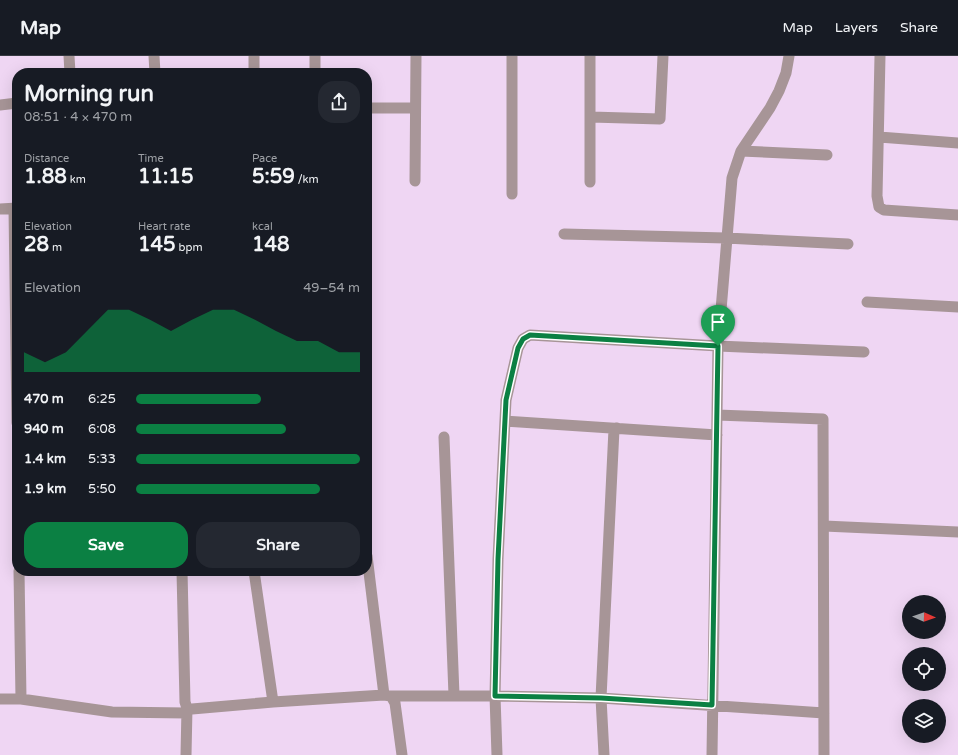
<!DOCTYPE html>
<meta charset="utf-8">
<style>
:root{--surface:#171b24;--page:#242831;--text:#f1f3f6;--muted:#9ea1a6;--line:#363941;--accent:#0b8043}
body{margin:0;font-family:"Varela Round",sans-serif;background:var(--page);color:var(--text);height:100vh;display:flex;flex-direction:column;font-size:15px;white-space:nowrap}
*{box-sizing:border-box;margin:0}
p{font-size:13px;color:var(--muted)}
.icon{flex:none;width:22px;height:22px;fill:none;stroke:currentColor;stroke-width:2;stroke-linecap:round;stroke-linejoin:round}
.map{position:relative;flex:1;overflow:hidden}
.details{position:absolute;left:12px;top:12px;width:360px;height:508px;display:flex;flex-direction:column;background:var(--surface);border-radius:16px;box-shadow:0 4px 16px #0002}
.details>*{flex:none}
.needle{width:26px;rotate:92deg}
.tools{position:absolute;left:902px;top:539px;display:grid;gap:8px}
.tools a{display:grid;place-items:center;width:44px;height:44px;border-radius:50%;background:var(--surface);box-shadow:0 4px 16px #0002;font-size:20px}
.pin{position:absolute;display:grid;place-items:center;width:34px;height:34px;color:#fff;margin:-41px -17px;border-radius:50% 50% 50% 0;rotate:-45deg;box-shadow:0 0 4px #0007}
.pin .icon{rotate:45deg}
.round{display:grid;place-items:center;flex:none;width:42px;height:42px;border-radius:16px;background:var(--page)}
.overview{display:flex;align-items:center;justify-content:space-between;height:68px;padding:0 12px}
h1{font-size:22px;font-weight:700;line-height:30px}
.figures{display:grid;grid-template-columns:repeat(3,1fr);gap:6px;height:68px;padding:4px 12px}
.figures div{display:grid;align-content:center}
.figures b{font-size:20px;font-weight:700}
.figures small{font-size:11px;font-weight:400}
.figures p{font-size:11px}
.chart{height:112px;padding:8px 12px}
.chart p{display:flex;justify-content:space-between}
.chart svg{width:100%;height:72px;margin-top:4px;fill:var(--accent);opacity:.7}
.action{display:flex;gap:8px;margin-top:auto;padding:8px 12px}
.action a{flex:1;height:46px;border-radius:16px;background:var(--accent);color:#fff;font-size:16px;font-weight:700;line-height:46px;text-align:center}
.action a+a{background:var(--page);color:var(--text)}
ul{padding:0 12px;list-style:none;font-size:13px}
li{display:grid;grid-template-columns:64px 48px 1fr;align-items:center;height:30px}
li i{height:10px;border-radius:5px;background:var(--accent)}
header{display:flex;align-items:center;gap:24px;box-sizing:border-box;height:56px;padding:0 20px;background:var(--surface);border-bottom:1px solid var(--line)}
header strong{font-size:19px}
nav{display:flex;gap:22px;margin-inline-start:auto;font-size:14px}
.map>svg:first-child{display:block}
</style>
<header>
<strong>Map</strong>
<nav><a>Map</a><a>Layers</a><a>Share</a></nav>
</header>
<div class="map">
<svg width="958" height="699" viewBox="0 0 958 699">
<rect width="100%" height="100%" fill="#efd6f3"/>
<g fill="none" stroke-linecap="round" stroke-linejoin="round">
<path stroke="#a79597" stroke-width="11" d="M69,0l1,17
M154,0l1,17
M254,0v17
M315,0v17
M512,0v138
M880,0l-3,140 2,11 5,3 74,5
M0,49l17,-2
M367,52h47
M591,61l69,2 3,-63
M879,81l79,6
M741,95l86,4
M415,125l1,-125
M590,126v-126
M14,152l3,215
M0,153l17,-1
M564,178l162,4 122,6
M867,246l91,5
M717,359l106,4 1,336
M505,365l212,14
M444,381l10,258
M824,470l134,6
M367,500l17,139
M182,515l3,131 2,6 5,1 81,-7 111,-7 7,1 4,7 7,52
M254,515l19,131
M391,640h104l3,-137 8,-159 12,-52 5,-9 7,-4 188,11 14,-168 9,-27 29,-43 9,-17 7,-18 3,-17
M0,643h21l-2,-128
M21,643l91,13 74,1
M186,699l1,-47
M497,699l-2,-59 106,2 223,15
M604,699l-3,-57 13,-269 3,-1
M712,699l6,-409 146,6"/>
</g>
<g fill="none" stroke-linecap="round" stroke-linejoin="round">
<defs>
<path id="route" d="M530,279l188,11 -6,359 -111,-7 -106,-2 3,-137 8,-159 12,-52 5,-9z"/>
</defs>
<use href="#route" stroke="#fff" stroke-width="8"/>
<use href="#route" stroke="#0b8043" stroke-width="5"/>
</g>
</svg>
<div class="tools">
<a><svg class="needle" viewBox="-14 -14 28 28"><path d="M0-13l5 13h-10z" fill="#e53935"/><path d="M0 13l5-13h-10z" fill="#9ea1a6"/></svg></a>
<a><svg class="icon" aria-label="locate" viewBox="0 0 24 24"><circle cx="12" cy="12" r="6"/><path d="M12 2v4M12 18v4M2 12h4M18 12h4"/></svg></a>
<a><svg class="icon" aria-label="layers" viewBox="0 0 24 24"><path d="M12 4l9 5-9 5-9-5zM3 14l9 5 9-5"/></svg></a>
</div>
<div class="pin" style="left:718px;top:290px;background:#1e9e55"><svg class="icon" aria-label="arrive" viewBox="0 0 24 24"><path d="M6 21V4h12l-3 4 3 4H6"/></svg></div>
<section class="details">
<div class="overview"><div><h1>Morning run</h1><p>08:51 · 4 × 470 m</p></div><a class="round"><svg class="icon" aria-label="share" viewBox="0 0 24 24"><path d="M12 15V3M7 8l5-5 5 5M5 13v7h14v-7"/></svg></a></div>
<div class="figures">
<div><p>Distance</p><b>1.88<small> km</small></b></div>
<div><p>Time</p><b>11:15</b></div>
<div><p>Pace</p><b>5:59<small> /km</small></b></div>
</div>
<div class="figures">
<div><p>Elevation</p><b>28<small> m</small></b></div>
<div><p>Heart rate</p><b>145<small> bpm</small></b></div>
<div><p>kcal</p><b>148</b></div>
</div>
<div class="chart"><p><span>Elevation</span>49–54 m</p>
<svg viewBox="0 0 160 44" preserveAspectRatio="none"><path d="M0 44V32L10 38L20 32L30 19L40 6L50 6L60 12L70 19L80 12L90 6L100 6L110 12L120 19L130 25L140 25L150 32L160 32V44z"/></svg>
</div>
<ul>
<li><b>470 m</b>6:25<i style="width:56%"></i></li>
<li><b>940 m</b>6:08<i style="width:67%"></i></li>
<li><b>1.4 km</b>5:33<i style="width:100%"></i></li>
<li><b>1.9 km</b>5:50<i style="width:82%"></i></li>
</ul>
<div class="action"><a>Save</a><a>Share</a></div>
</section>
</div>
